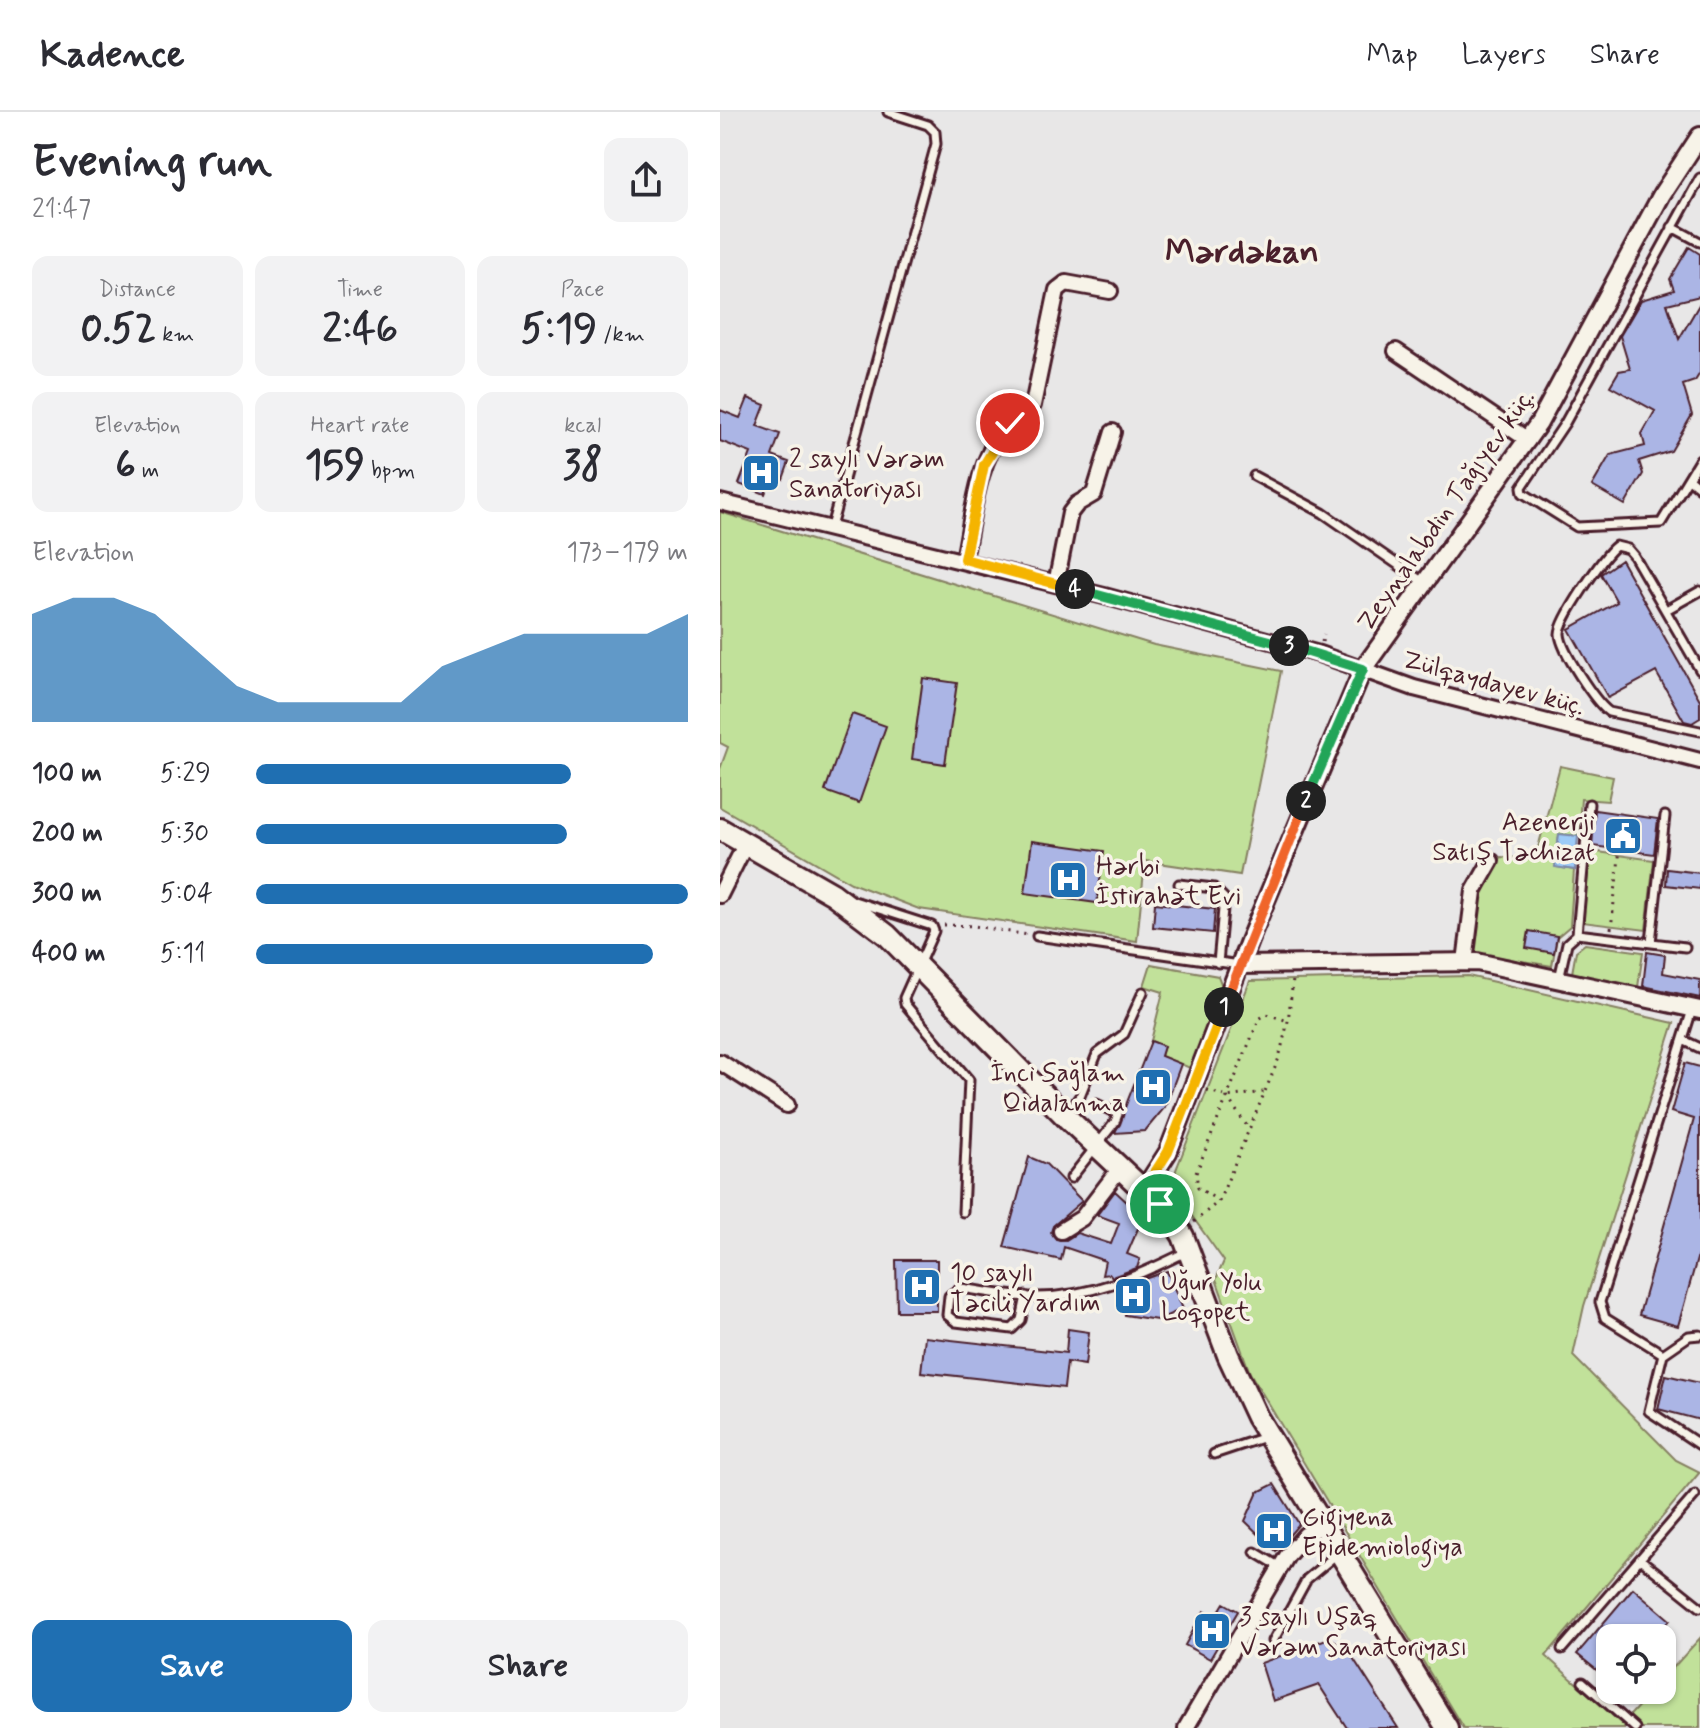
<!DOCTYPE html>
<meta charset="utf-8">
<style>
:root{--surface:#fff;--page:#f2f2f3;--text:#2b2b33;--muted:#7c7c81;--line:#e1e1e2;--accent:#1f6fb2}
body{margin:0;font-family:Mynerve,sans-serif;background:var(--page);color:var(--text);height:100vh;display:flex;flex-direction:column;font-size:30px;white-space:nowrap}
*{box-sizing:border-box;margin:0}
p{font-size:26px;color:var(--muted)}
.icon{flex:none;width:44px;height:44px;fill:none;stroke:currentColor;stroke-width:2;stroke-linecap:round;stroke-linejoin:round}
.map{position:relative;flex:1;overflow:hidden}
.details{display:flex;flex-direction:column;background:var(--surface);width:720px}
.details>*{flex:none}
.buttons{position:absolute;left:876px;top:1512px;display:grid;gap:16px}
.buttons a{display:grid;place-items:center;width:80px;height:80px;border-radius:16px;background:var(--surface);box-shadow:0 2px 6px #0004;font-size:40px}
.pin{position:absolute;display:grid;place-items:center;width:68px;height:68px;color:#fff;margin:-34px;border:4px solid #fff;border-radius:50%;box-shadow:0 2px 8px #0007}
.km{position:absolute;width:40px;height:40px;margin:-20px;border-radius:50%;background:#222;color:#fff;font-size:22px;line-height:40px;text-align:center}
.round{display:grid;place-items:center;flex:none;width:84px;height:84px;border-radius:16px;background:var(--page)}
.head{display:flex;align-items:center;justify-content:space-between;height:136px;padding:0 32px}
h1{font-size:44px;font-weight:700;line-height:60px}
.figures{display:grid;grid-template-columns:repeat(3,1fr);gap:12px;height:136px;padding:8px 32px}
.figures div{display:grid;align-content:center;border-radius:16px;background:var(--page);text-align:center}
.figures b{font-size:40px;font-weight:700}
.figures small{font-size:22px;font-weight:400}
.figures p{font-size:22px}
.chart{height:224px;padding:16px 32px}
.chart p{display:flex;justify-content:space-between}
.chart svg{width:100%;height:144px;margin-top:8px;fill:var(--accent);opacity:.7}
.primary-button{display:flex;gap:16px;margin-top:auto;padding:16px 32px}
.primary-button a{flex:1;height:92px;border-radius:16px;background:var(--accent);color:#fff;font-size:32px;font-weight:700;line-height:92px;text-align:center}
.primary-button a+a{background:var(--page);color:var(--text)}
ul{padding:0 32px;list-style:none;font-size:26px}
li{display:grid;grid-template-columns:128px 96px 1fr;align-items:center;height:60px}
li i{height:20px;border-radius:10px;background:var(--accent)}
header{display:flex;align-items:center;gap:48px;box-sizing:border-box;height:112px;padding:0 40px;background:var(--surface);border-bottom:2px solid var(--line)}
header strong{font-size:38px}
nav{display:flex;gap:44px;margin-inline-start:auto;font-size:28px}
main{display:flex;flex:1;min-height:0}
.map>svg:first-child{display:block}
</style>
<header>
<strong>Kadence</strong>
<nav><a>Map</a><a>Layers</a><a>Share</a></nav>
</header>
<main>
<section class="details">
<div class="head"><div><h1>Evening run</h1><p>21:47</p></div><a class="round"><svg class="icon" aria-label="share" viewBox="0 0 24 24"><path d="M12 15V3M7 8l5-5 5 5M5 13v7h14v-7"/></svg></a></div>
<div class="figures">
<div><p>Distance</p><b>0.52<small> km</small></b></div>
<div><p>Time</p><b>2:46</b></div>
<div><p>Pace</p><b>5:19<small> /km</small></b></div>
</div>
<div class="figures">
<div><p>Elevation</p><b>6<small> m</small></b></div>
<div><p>Heart rate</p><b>159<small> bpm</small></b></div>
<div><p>kcal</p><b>38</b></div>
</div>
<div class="chart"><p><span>Elevation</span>173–179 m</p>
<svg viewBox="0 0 160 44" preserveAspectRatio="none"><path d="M0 44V11L10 6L20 6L30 11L40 22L50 33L60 38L70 38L80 38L90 38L100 27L110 22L120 17L130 17L140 17L150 17L160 11V44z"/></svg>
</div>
<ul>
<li><b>100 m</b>5:29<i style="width:73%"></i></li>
<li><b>200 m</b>5:30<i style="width:72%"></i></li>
<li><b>300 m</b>5:04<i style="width:100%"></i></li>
<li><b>400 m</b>5:11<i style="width:92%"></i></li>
</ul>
<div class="primary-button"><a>Save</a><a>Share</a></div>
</section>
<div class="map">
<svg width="980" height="1616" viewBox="0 0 980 1616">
<rect width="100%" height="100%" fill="#e8e7e7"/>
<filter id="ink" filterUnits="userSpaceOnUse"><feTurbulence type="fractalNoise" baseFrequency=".0125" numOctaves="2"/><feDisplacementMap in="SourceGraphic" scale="16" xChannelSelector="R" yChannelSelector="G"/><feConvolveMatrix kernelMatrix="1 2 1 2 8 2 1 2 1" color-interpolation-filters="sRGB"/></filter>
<g filter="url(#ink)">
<path fill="#c1e19a" stroke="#868062" stroke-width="2" d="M0,400l434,133 127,26 -41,204 -95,-14 -8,80 -218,-32 -68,-26 -131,-76v-38l8,-22 -8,-4z
M840,654l53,11 -5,24 -27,-2 -3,37 -19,-2 -3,33 18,3 -4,56 -13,11 -5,29 -78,-13 7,-55 20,-41 34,2z
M871,739l63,9 -8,70 -64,-8z
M865,832l58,8 -5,35 -66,-14 4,-22z
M431,852l67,12 4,10 -32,82 -29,-12 3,-10 -13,-5 12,-49 -19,-6z
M748,864l206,47 -90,283 -11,50 103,104 24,12 -154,184 76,68 31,-34h9v-10l38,-42v90h-237l-213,-355 -34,-94 8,-18 -50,-70 2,-21 74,-189z"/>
<path fill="#9dcbf8" stroke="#7c86a6" stroke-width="2" d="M839,722l19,2 -3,34 -20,-3z"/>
<path fill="#abb5e5" stroke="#4a1f2b" stroke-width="2" d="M969,135l11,7v42l-33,8 12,35 21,-36v70l-5,8 -12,4 9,30 -21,36 -32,10 4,13 -18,31 -33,-19 18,-31 35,-9 -3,-12 13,-23 -45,-25 9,-15 11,-2 -10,-33 21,-36 33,-10 -4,-11z
M28,286l17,7 -8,21 23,8 -8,22 17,6 -6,17 -11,-4 -7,19 -26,-10 12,-31 -31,-12v-31l20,8z
M901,448l79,140v18l-8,5 -8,-2 -28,-49 -48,26 -39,-69 48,-27 -16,-28z
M203,566l34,5 -12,81 -33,-5z
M132,602l34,12 -27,77 -34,-12z
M875,698l63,9 -4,35 -62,-8z
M312,729l72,10 -7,52 -72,-10z
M947,757l33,4v16l-34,-4z
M435,791l60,6 -2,24 -60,-6z
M809,819l28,5 -3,17 -28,-5z
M927,840l18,3 -2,18 37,7v18l-57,-12z
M431,929l13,5 -3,10 20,8 -16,43 -20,24 -30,2z
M965,951l15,4v181l-22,78 -39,-11 55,-196 -23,-7z
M309,1045l17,7 36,37 -29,25 -2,6 5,7 10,1 11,-7 34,11 8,-21 -22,-8 18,-24 28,26 -16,37 13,5 -3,9 -25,9 -2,-3 -8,1 3,-14 -41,-14 -3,13 -57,-13z
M176,1148h41v51h-40z
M447,1159l16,38 -26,11 -32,-5 -9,-26z
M348,1217l21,3 -4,33 -18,-3 -3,26 -143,-16 4,-35 141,16z
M946,1263l34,8v37l-42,-11z
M554,1372l25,40 -23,27 -31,-30 13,-29z
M913,1476l37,32 -16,18h-44v43l-33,-27z
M504,1491l14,8 -28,48 -25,-14 19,-34 11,7z
M609,1526l17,9 52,81h-51l-28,-43 -46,16 -12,-38z"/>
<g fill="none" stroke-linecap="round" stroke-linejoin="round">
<defs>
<path id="service" d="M980,66l-135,245 -43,64 1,6 54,34 84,-4 39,-64
M952,115l28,15
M534,364l69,37 100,69
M969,367l11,9
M111,415l105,-383 -1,-12 -7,-7 -40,-13
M946,498l34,-19
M980,558l-66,-114 -6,-7 -12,-3c-12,9 -57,75 -56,88 1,17 36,69 49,78l91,19
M459,772l35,4 10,10 -6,65
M131,788l81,26 2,5 -30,67 1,6 64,76 -6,132
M857,822l12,-130
M317,824l203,29
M931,830l14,-126
M839,867l8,-36 10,-9 108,13
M972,898l-92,292 5,16 58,36 26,-18 11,-1
M963,928l17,8
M347,1002l13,-18 17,-42 27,-20 19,-42
M351,1066l44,-56 3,-8 -21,-10
M306,1184l-5,24 -9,9 -56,-7 -9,-7 2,-19 11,-8c24,3 49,9 74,9 54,1 104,-21 152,-45
M943,1242l-14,57 51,34
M494,1342l51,-17
M535,1440l25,15
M920,1447l60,48
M553,1529l34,-62 30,-25
M842,1537l133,-154
M863,1570l52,46"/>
<path id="minor" d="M676,239l132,89
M0,390l384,94 215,58 95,34 286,73
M244,447c9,-42 12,-96 41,-131 8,-11 21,-11 28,-23l24,-115 9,-7 44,8
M336,472l14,-71 7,-9 17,-10 19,-62
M0,783l26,-52
M745,850l9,-71 17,-30
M0,950l67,43
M341,1119l21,-13 39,-51
M466,1616l101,-172 18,-21 16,-10"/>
<path id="tertiary" d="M520,853l237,-3 223,48
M425,1076l23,-36 81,-211 114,-272 176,-246 123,-229 38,-58"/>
<path id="primary" d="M0,717l113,65 54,41 178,181 104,98 14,22 45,119 29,62 190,311"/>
</defs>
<use href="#service" stroke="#4a1f2b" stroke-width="13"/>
<use href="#minor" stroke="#4a1f2b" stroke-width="20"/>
<use href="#tertiary" stroke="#4a1f2b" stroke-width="22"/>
<use href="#primary" stroke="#4a1f2b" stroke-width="26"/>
<path stroke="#4a1f2b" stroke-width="3" stroke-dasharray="2 6" stroke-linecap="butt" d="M602,530l2,-8
M224,813l30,1 54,9
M891,817l9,-80
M487,978l20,7 37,-5
M507,985l22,32
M499,1089l-21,-13 -2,-15 63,-154 8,-5 21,7
M474,1110l25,-21 60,-143 9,-37 5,-41"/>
<use href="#service" stroke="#f7f3e8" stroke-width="7"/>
<use href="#minor" stroke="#f7f3e8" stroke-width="14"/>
<use href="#tertiary" stroke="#f7f3e8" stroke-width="16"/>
<use href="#primary" stroke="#f7f3e8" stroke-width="20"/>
</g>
</g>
<g fill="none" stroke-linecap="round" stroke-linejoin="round" filter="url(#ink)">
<defs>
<path id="split-1" d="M440,1092l-15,-16 23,-36 56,-145"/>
<path id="split-2" d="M504,895l82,-206"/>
<path id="split-3" d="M569,534l74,23 -57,132"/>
<path id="split-4" d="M355,477l214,57"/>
<path id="split-5" d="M290,311l-26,42 -20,94 111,30"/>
</defs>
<use href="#split-1" stroke="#fff" stroke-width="16"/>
<use href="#split-2" stroke="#fff" stroke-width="16"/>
<use href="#split-3" stroke="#fff" stroke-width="16"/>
<use href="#split-4" stroke="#fff" stroke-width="16"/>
<use href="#split-5" stroke="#fff" stroke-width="16"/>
<use href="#split-1" stroke="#f5b400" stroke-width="10"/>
<use href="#split-2" stroke="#f0652b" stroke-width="10"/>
<use href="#split-3" stroke="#22a559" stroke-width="10"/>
<use href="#split-4" stroke="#22a559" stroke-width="10"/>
<use href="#split-5" stroke="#f5b400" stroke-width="10"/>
</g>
<defs>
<symbol id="hospital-square" viewBox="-11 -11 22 22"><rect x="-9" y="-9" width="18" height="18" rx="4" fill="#1f6fb2" stroke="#f7f3e8"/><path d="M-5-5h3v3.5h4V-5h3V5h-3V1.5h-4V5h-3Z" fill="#fff"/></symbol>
<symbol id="civic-square" viewBox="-11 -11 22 22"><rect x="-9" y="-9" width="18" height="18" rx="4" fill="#1f6fb2" stroke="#f7f3e8"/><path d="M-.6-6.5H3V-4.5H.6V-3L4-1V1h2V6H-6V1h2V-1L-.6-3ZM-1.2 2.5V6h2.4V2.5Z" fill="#fff"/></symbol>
</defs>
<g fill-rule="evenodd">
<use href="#hospital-square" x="19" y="339" width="44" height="44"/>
<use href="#civic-square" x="881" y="702" width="44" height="44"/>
<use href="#hospital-square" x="326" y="746" width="44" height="44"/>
<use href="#hospital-square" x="411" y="953" width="44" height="44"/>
<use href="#hospital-square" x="180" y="1153" width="44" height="44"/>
<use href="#hospital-square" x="391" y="1162" width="44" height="44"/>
<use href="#hospital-square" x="532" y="1397" width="44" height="44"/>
<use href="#hospital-square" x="470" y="1497" width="44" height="44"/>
</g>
<g text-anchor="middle" stroke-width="7" stroke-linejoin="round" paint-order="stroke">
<g font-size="26" fill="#4a1f2b" stroke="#f7f3e8" text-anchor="start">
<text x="69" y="355">2 saylı Vərəm<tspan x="69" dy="30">Sanatoriyası</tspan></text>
<text x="875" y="718" text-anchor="end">Azenerji<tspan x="875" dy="30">Satış Təchizat</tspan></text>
<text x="376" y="762">Hərbi<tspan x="376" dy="30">İstirahət Evi</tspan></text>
<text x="405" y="969" text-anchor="end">İnci Sağlam<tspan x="405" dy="30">Qidalanma</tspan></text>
<text x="230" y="1169">10 saylı<tspan x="230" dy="30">Təcili Yardım</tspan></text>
<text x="441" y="1178">Uğur Yolu<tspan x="441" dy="30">Loqopet</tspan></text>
<text x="582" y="1413">Gigiyena<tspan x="582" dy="30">Epidemiologiya</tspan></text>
<text x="520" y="1513">3 saylı Uşaq<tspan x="520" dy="30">Vərəm Sanatoriyası</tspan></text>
</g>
<g font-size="26" fill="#4a1f2b" stroke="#f7f3e8">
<text transform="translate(725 397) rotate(-55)" y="9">Zeynalabdin Tağıyev küç.</text>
<text transform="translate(774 570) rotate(15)" y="9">Zülqaydayev küç.</text>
</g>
<g font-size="34" font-weight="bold" fill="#4a1f2b" stroke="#f7f3e8">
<text x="522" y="150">Mərdəkan</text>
</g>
</g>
</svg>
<div class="buttons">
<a><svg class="icon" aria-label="locate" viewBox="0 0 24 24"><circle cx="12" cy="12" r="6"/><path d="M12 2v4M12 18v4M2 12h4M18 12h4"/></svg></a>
</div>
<div class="pin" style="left:440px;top:1092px;background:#1e9e55"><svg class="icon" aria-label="arrive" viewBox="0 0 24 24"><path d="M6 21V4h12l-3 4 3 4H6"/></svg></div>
<div class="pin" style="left:290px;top:311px;background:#d93025"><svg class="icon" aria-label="check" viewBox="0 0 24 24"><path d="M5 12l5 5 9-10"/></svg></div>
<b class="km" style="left:504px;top:895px">1</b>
<b class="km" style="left:586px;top:689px">2</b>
<b class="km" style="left:569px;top:534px">3</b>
<b class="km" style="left:355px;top:477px">4</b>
</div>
</main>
